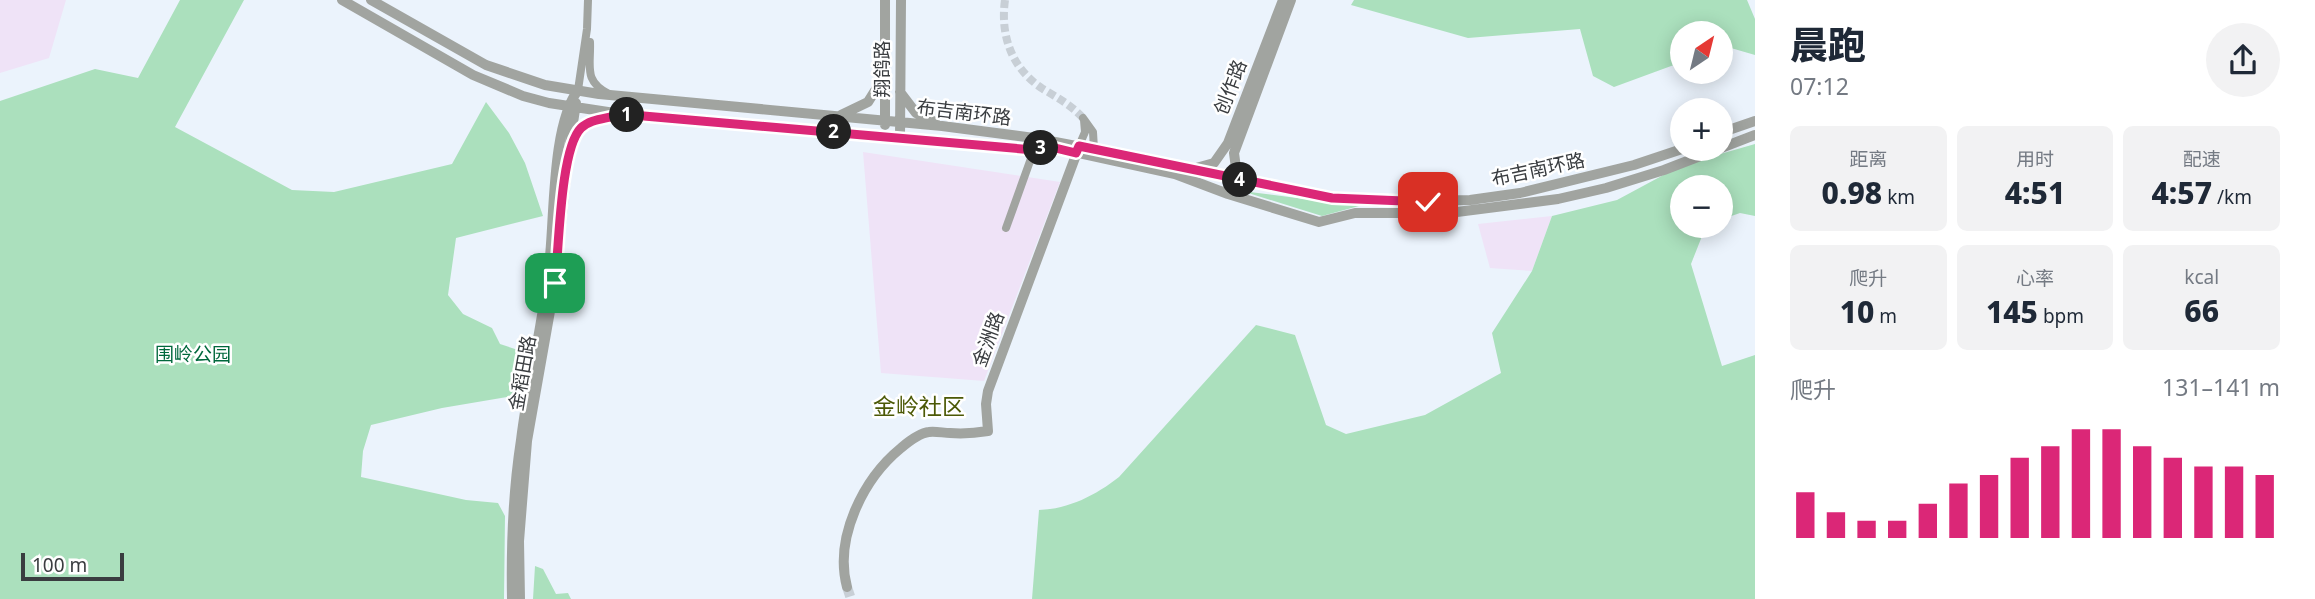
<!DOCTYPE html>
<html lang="zh">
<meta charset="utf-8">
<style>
:root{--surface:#fff;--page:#f2f2f3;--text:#1f2937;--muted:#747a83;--accent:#db2777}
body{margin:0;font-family:"Noto Sans","Noto Sans SC",sans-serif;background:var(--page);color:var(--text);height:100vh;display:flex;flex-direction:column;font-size:26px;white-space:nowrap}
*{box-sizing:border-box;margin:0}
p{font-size:23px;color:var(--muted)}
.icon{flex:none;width:38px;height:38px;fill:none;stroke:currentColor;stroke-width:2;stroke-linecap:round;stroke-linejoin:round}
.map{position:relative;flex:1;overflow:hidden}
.drawer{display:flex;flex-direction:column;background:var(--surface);width:560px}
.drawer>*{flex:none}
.needle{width:46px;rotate:35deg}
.fabs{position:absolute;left:1670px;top:21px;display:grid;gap:14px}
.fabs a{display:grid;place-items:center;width:63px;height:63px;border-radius:50%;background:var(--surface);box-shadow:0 4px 18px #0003;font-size:35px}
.scale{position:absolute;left:21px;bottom:18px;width:103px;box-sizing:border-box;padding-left:7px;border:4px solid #3a3d40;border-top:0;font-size:19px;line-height:24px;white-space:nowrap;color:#3a3d40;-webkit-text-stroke:5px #fff;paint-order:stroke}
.pin{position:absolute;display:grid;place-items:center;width:60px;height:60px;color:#fff;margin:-30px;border-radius:14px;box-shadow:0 4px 10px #0006}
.km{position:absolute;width:35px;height:35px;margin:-18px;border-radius:50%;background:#222;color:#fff;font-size:19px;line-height:35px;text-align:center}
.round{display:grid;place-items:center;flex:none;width:74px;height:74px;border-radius:37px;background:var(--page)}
.head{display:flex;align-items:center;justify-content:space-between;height:119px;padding:0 35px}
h1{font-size:38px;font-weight:800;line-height:52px}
.stats{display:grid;grid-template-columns:repeat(3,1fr);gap:10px;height:119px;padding:7px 35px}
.stats div{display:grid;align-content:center;border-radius:10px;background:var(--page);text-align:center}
.stats b{font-size:30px;font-weight:800}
.stats small{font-size:19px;font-weight:400}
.stats p{font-size:19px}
.chart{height:196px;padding:14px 35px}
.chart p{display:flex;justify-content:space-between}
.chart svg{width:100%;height:126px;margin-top:7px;stroke:var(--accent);stroke-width:6}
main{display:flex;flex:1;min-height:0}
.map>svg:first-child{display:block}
</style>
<main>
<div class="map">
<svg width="1755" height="599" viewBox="0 0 1755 599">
<rect width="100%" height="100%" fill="#ebf3fc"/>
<path fill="#efe3f7" d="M0,0h66l-17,58 -49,15z
M863,152l197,30 -76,199 -103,-8z
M1552,216l-20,55 -42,-3 -12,-44z"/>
<path fill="#abe0bd" d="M180,0h64l-69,127 117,63 42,2 118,-28 34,-62 23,31 16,30 18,53 -87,22 -8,57 15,19 29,14 8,16 18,6 7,7 2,30 -8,8 -77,13 -71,17 -8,26 -2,26 105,23 32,3 7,13 -1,83h-504v-498l95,-32 43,9z
M1354,0h393l8,19v36l-31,-9 -4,2v-15h-38v29l-68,25 -21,-11 -13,-47 -112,9 -117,-33z
M1755,144v72l-15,-3 -20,7v-33h-38v39h24l-15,38 31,102 33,-11v244h-723l7,-89c30,-1 57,-15 80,-33l137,-152 39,10 31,90 20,9 79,-19 76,-42 -9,-40 40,-62 20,-55 65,-16 65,-35z
M1242,191l117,15 -37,10z
M535,566l8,3 13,25 12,-1 3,6h-38z"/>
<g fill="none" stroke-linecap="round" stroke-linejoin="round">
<path stroke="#c8cfd6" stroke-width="8" stroke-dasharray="8 4" stroke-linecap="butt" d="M1005,0c-5,36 7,69 38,89 15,9 28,16 40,29"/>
<path stroke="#c8cfd6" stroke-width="10" stroke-dasharray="10 5" stroke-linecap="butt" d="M847,587l4,12"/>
<path stroke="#a1a4a0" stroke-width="8" d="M590,42c1,24 -7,39 19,52
M578,90l9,-61 1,-29
M1083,118l10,14 1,17
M1079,146l6,-14 -1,-12
M1006,228l28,-78"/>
<path stroke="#a1a4a0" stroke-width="10" d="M342,0l131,75 50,21 26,7 72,11 413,36 13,-4 128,28 53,20 91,28 36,-9h94l109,-14 48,-11 58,-18 91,-35
M371,0l115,65 59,20 54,9 343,32 92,12 158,30 18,6 90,18 32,6 53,4 85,-2 50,-7 114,-28 48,-16
M900,92l16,21 19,9
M841,115l27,-13 15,-24
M885,125v-125
M1720,133l35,-12
M900,137l1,-137
M573,142c8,-22 24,-20 44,-26
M1196,168l18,-5 14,-20 55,-143
M1247,180l-11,-12 -2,-15 57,-153
M847,587c-13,-49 16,-108 54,-139 7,-6 18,-15 28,-16 6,-1 15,1 21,1 13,1 26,0 38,-2l-2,-27 2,-13 91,-244
M512,599c-1,-53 1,-107 9,-159 7,-58 22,-116 28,-174 6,-47 2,-139 29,-176
M520,599l-1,-58 8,-100 28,-158 13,-127 8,-53"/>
</g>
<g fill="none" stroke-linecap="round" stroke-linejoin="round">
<defs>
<path id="route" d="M555,283c4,-33 5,-134 26,-155 10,-10 27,-9 40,-14l413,36 13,-4 29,7 3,-7 253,52 96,4"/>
</defs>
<use href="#route" stroke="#fff" stroke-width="14"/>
<use href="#route" stroke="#db2777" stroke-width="9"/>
</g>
<g text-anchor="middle" stroke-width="5" stroke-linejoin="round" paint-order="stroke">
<g font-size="19" fill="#3a3d40" stroke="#fff">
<text transform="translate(882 69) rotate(-90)" y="7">翔鸽路</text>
<text transform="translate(1230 87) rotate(-69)" y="7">创作路</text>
<text transform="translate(964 112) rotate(7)" y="7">布吉南环路</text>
<text transform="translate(1538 169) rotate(-12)" y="7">布吉南环路</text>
<text transform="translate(988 339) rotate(-70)" y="7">金洲路</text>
<text transform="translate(522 373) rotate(-80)" y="7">金稻田路</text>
</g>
<g font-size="19" fill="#00683c" stroke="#fff">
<text x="193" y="361">围岭公园</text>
</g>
<g font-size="23" fill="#4c5906" stroke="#fff">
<text x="919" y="415">金岭社区</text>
</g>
</g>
</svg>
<div class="fabs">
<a><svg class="needle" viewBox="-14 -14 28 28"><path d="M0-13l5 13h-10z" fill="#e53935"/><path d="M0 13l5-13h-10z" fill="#747a83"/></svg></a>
<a>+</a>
<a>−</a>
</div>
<div class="scale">100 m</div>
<div class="pin" style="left:555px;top:283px;background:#1e9e55"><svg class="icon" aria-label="arrive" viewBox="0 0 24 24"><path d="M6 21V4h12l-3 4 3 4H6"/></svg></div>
<div class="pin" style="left:1428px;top:202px;background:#d93025"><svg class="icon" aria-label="check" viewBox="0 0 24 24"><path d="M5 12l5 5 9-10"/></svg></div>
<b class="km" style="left:627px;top:115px">1</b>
<b class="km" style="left:834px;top:132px">2</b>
<b class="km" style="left:1041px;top:148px">3</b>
<b class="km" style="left:1240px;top:180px">4</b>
</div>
<section class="drawer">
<div class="head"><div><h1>晨跑</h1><p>07:12</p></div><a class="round"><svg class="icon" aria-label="share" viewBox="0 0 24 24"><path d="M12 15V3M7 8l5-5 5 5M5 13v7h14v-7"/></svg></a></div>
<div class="stats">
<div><p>距离</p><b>0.98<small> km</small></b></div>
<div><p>用时</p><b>4:51</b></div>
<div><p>配速</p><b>4:57<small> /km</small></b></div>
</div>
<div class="stats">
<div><p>爬升</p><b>10<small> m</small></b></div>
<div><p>心率</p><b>145<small> bpm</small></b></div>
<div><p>kcal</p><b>66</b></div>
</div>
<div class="chart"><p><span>爬升</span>131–141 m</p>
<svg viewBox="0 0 160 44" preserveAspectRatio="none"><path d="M5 44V28M15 44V35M25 44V38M35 44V38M45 44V32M55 44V25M65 44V22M75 44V16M85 44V12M95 44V6M105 44V6M115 44V12M125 44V16M135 44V19M145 44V19M155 44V22"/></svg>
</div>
</section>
</main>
